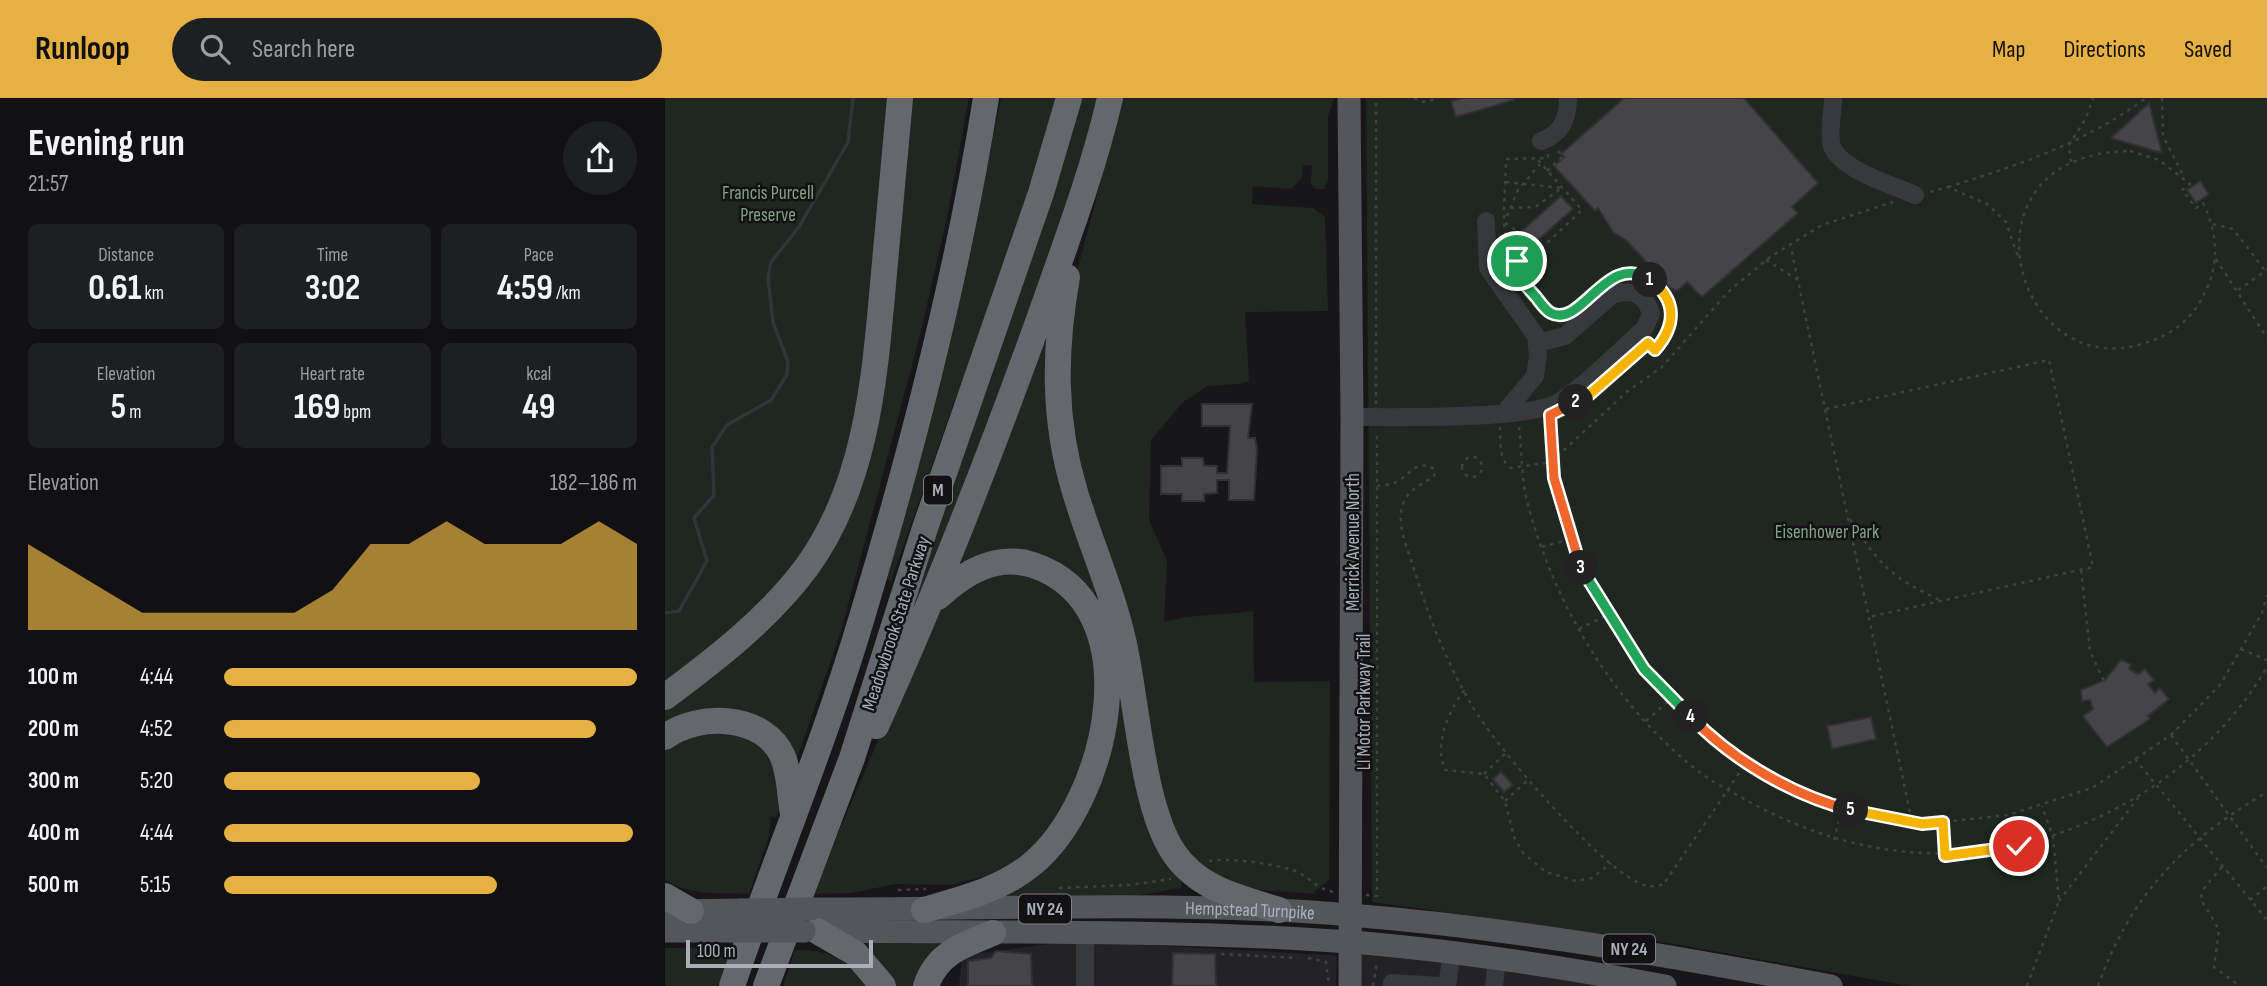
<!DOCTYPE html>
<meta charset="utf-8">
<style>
:root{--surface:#111113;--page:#1e1f21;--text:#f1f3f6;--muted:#9c9da0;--accent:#e6b142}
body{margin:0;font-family:"Sofia Sans Condensed",sans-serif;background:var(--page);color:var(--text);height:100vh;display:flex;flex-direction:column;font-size:26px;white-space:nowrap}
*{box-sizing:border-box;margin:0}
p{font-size:23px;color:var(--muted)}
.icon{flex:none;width:38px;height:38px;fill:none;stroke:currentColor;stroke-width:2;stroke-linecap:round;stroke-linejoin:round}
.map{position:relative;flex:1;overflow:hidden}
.panel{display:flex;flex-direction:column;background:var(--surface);width:665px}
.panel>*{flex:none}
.scale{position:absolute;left:21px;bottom:18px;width:187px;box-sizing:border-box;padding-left:7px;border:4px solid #aaaeb8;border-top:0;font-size:19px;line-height:24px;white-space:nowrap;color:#aaaeb8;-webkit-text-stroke:5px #121214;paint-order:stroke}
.pin{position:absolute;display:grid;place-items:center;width:60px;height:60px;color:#fff;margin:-30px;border:4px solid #fff;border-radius:50%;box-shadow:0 2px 7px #0007}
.km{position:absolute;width:35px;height:35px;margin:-18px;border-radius:50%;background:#222;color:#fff;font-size:19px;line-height:35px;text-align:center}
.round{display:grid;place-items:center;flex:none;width:74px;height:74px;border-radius:37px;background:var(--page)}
.headline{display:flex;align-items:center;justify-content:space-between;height:119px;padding:0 28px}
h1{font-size:38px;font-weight:700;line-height:52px}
.figures{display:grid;grid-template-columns:repeat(3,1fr);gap:10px;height:119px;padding:7px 28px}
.figures div{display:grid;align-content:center;border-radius:10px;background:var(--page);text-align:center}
.figures b{font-size:35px;font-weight:700}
.figures small{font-size:19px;font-weight:400}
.figures p{font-size:19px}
.chart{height:196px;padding:14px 28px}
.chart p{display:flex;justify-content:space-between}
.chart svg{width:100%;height:126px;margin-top:7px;fill:var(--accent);opacity:.7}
ul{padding:0 28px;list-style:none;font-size:23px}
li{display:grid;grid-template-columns:112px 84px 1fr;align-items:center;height:52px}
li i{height:18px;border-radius:9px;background:var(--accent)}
header{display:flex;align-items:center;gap:42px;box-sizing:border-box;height:98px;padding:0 35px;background:var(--accent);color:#111}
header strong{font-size:33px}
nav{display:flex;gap:38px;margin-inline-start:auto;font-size:24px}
.search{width:490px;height:63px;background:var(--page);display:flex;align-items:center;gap:18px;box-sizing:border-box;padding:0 24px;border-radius:38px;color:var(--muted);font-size:26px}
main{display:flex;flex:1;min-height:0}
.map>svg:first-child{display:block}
</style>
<header>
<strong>Runloop</strong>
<div class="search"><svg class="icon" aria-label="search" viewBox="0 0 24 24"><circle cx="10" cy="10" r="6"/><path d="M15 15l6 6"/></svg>Search here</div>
<nav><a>Map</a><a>Directions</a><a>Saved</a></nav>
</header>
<main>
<section class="panel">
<div class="headline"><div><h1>Evening run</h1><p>21:57</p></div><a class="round"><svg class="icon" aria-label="share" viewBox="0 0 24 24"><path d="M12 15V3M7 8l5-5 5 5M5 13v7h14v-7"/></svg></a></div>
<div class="figures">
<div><p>Distance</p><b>0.61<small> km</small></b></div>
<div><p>Time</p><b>3:02</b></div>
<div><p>Pace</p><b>4:59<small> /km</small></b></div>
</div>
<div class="figures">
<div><p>Elevation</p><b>5<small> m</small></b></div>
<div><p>Heart rate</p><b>169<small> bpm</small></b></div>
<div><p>kcal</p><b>49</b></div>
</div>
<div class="chart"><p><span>Elevation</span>182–186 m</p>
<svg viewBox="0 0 160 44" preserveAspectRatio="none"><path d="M0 44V14L10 22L20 30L30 38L40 38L50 38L60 38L70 38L80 30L90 14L100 14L110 6L120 14L130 14L140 14L150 6L160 14V44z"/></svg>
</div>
<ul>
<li><b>100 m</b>4:44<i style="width:100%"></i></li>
<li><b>200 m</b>4:52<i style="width:90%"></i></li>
<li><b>300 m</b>5:20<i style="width:62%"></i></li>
<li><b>400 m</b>4:44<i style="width:99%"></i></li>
<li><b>500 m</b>5:15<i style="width:66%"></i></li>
</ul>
</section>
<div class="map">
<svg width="1602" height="888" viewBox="0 0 1602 888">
<rect width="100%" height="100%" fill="#171719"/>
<path fill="#232326" d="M405,843l263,14 4,2 -1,29h-377l3,-28 4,-3z
M686,846l307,42h-307z"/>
<path fill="#1f2720" d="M0,0h226l-33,320 -34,101 -55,83 -104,85z
M245,0h59l-22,120 -27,117 -79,296 -47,136 -27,-42 -102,2v-24l181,-192z
M336,0h58l-83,254 -20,45 -65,184 -4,-2c44,-160 82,-318 114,-481z
M414,0h19l-55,185 -121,316 -7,-2z
M453,0h216l-6,18v64l-4,9h-8l-5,-5 1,-18 -9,-1 -1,13 -11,11 -38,-3 -1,18 61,4 12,9 3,94 -83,1 4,69 -9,3 -32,2 -25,16 -32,38 -2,80 18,41 -3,61c29,-9 58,-6 89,-11l1,71 76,-1 -1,199 -14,11 2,3 -73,-5 -48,-24 -30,-49 -98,-400v-111l33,-124z
M701,0h901v888h-358l-240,-43 -297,-41z
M380,225l53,267 -5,4 -22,-23 -24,-13 -83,5 -5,-4z
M375,475l46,41 14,84 -18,80 -35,61 -59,44 -3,-7 -34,9 -55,-1 -45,9 -39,1 114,-265 22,-32 31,-22z
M450,569l67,209 -1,12 -59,10 -135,2 79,-61z
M53,627l50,19 15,52 -7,22 -5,-2 -2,20 -20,58c-29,-1 -58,2 -84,-14v-138z
M202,843l74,1 3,2 -24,42h-29l-28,-34z
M0,850h45l1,3 20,-2 -13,37h-53z
M130,852c39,-1 52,13 81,36h-93z"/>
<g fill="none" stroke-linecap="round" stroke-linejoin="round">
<path stroke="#2e363c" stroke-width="3.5" d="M0,515l14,-2 28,-50 -13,-43 20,-23 -2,-48 15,-22 44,-25 16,-25 1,-13 -15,-40 -5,-45 3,-15 28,-35 49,-85 5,-44"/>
</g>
<path fill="#444449" stroke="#313135" stroke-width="2" d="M797,0h51l1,2 -58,17 -5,-16z
M959,0h120l74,85 -26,24 6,6 -96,84 -15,-15 -10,9 -7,-3 -43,-47 -14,-9 -15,-24 -3,3 -41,-45 10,-9 -3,-3z
M1484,5l13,50 -51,-15z
M1535,83l9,13 -13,9 -9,-13z
M896,98l12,13 -44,39 -12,-13z
M537,306h50l-4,34h7l2,11 -3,51h-25v-20h-12v13l-13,1v7h-22v-7h-21v-28h21v-8h21l1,8h13v7h10l3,-47h-28z
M1456,562l10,4 -2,5 9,5 7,-5 9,11 -6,4 7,9 5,-5 9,11 -21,17 2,3 -43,28 -24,-31 10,-7 -3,-9 -8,1 -1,-11 24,-10z
M1206,619l5,22 -44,10 -5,-23z
M836,674l12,13 -9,7 -11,-13z
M331,853l35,3 1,32h-64v-25l23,-3z
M508,855l42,1 1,32h-41l-3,-2z"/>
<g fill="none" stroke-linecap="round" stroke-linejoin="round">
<path stroke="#3e4045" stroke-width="2.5" stroke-dasharray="3.5 5" stroke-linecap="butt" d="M749,0l10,4 15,-4
M1497,0l1,38 19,37
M1465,53l29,9 31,24 -8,6 14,18 7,-5c18,37 16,71 -7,105 -13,18 -31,29 -51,35 -132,44 -194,-190 -15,-192z
M883,56v4l-42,1c-1,58 -12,93 31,140 10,10 17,20 32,13
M1406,64l-2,-17 17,-27 7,-20
M882,73l16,-15 -7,-7
M841,84l56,6 -27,19 -26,1
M1283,89c71,-22 137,-44 198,-89
M1265,94l18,-5 39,17 19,18 12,35
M842,118l11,-26 22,-26
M840,125l14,9
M1548,126l20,5 34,44
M1125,145l122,579
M1551,161l51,79
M1101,162l32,20
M846,164l22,-6 49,-46 -45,-51
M945,182c27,-17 67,8 62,42 -2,11 -10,20 -16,28l-8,-7
M1573,192l29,-20
M711,306v-306
M1161,311l223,-49 44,207 -224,50
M885,323l4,57 28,93 62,98 63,65 55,40 85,36 75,14 21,-2 65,-7 84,-27 79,-53 49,-50 42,-72 5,-18
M835,329c1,14 -2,33 11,41l40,-6 77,-71 34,-24 66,-75 42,-35 52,-32 71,-23
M854,329c3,24 2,50 8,74 25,98 83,197 161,262 17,15 38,26 58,37 106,59 221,72 335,25 77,-32 144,-86 186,-158
M797 369a10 10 0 1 1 20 0a10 10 0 1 1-20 0Z
M712,388c5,-1 12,-1 17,-3 14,-5 23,-27 41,-13l-1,6c-12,9 -26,13 -31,28 -7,20 4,44 10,62 14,47 33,95 58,138 22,39 135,173 176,182 4,1 11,-1 16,-1l83,-122
M1185,421c29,46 42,59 92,82
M877,449l29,-8
M1416,472l9,81 14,30
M914,531l30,-15
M1576,551l26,11
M799,592c-16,23 -30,53 -19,80l39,4 21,27 9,36 9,16 23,19 30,9 16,-3 19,-15
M981,623l26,-23
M1506,637l96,133
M1470,661l132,161
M819,676l22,-21
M840,703l23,-21
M1278,724l2,34
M1169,742l8,-31
M544,763c19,-4 64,3 83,9 17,5 24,20 43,22
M1557,769c-32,36 -22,26 -3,63l-5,37 26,19
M394,790l70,-3 42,-6
M233,792l28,-1
M701,797l11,1v-464
M1585,802l17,-14
M1394,803l79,-103
M556,856l77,4
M643,860l18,4 3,24
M708,888l4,-24
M1362,888l32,-85 -6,-64 -11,-31
M1433,888c33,-92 86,-145 169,-194"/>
<path stroke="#38393e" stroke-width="18" d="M1168,0c0,14 -4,30 -2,44 3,26 62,43 84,53
M876,43c20,-7 27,-21 27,-43
M821,123l2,47 48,68 2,20 -3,20 -30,36
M687,319c39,0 179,3 207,-15 29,-18 59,-50 85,-73l7,-15c-5,-20 -20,-26 -39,-19l-47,41 -28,7
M420,888v-54
M727,888v-3l48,3
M782,888l5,-33
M829,888l3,-28"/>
<g stroke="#55565c" stroke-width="23">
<path d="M684,0l3,319 -2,569"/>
<path id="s1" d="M146,811c179,1 361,-9 539,6 162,13 321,41 481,71"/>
<path d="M0,813l76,-1"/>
<path d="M0,833h69"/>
<path d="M149,833c178,2 358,-2 536,11 106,8 211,25 315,44"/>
</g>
<path stroke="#65676e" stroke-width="26" d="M402,179c-13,74 -14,143 8,215 16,54 41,107 51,162 11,54 18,156 48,199 24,36 66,45 105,57
M0,599c51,-38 103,-78 141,-129 62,-84 69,-195 78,-295 5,-58 11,-117 16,-175
M211,628c63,-138 115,-273 166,-415 25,-71 51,-140 68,-213
M0,639c33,-25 100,-23 118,20 7,18 7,39 10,58
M0,798l26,15
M259,812c38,-11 76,-20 107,-45 78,-63 122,-260 2,-300 -37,-12 -69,8 -95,32
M152,833l38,22 28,33
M67,888c42,-124 93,-244 130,-369 51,-169 96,-344 124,-519
M101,888l86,-228 73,-230 116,-335 28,-95
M261,888c11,-33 37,-41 67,-53"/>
<path stroke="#55565c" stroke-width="23" d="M76,812l70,-1
M69,833h70"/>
</g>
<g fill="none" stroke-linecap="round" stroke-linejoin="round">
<defs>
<path id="split-1" d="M852,163l-6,1c6,14 15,24 25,35 4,5 9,13 15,16 31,16 56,-63 99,-33"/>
<path id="split-2" d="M911,304l6,-1 66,-58 7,7c21,-24 23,-50 -5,-70"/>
<path id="split-3" d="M911,304l-26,13 4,63 27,90"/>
<path id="split-4" d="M916,470l63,101 47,48"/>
<path id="split-5" d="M1026,619c41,43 103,79 160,93"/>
<path id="split-6" d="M1186,712l71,14 21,-2 2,34 74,-10"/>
</defs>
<use href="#split-1" stroke="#fff" stroke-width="14"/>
<use href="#split-2" stroke="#fff" stroke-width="14"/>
<use href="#split-3" stroke="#fff" stroke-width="14"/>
<use href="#split-4" stroke="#fff" stroke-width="14"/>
<use href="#split-5" stroke="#fff" stroke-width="14"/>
<use href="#split-6" stroke="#fff" stroke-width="14"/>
<use href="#split-1" stroke="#22a559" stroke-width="9"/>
<use href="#split-2" stroke="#f5b400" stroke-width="9"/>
<use href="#split-3" stroke="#f0652b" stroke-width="9"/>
<use href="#split-4" stroke="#22a559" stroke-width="9"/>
<use href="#split-5" stroke="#f0652b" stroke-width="9"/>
<use href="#split-6" stroke="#f5b400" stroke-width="9"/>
</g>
<g text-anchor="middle" stroke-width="5" stroke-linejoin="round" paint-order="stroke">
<g fill="#121214" stroke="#7c7f87" stroke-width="2">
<rect x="259" y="377.5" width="28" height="29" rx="5"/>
<rect x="354" y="796.5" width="52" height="29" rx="5"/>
<rect x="938" y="836.5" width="52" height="29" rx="5"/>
</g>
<g font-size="18" font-weight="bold" fill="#aaaeb8">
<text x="273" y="398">M</text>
<text x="380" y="817">NY 24</text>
<text x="964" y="857">NY 24</text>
</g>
<g font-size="19" fill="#82a285" stroke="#121214">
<text x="103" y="101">Francis Purcell<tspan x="103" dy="22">Preserve</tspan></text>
<text x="1162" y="440">Eisenhower Park</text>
</g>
<g font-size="19" fill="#aaaeb8" stroke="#121214">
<text transform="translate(687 444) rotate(-90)" y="7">Merrick Avenue North</text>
<text transform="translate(230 525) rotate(-72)" y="7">Meadowbrook State Parkway</text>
<text transform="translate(698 604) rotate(-90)" y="7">LI Motor Parkway Trail</text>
<text dy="7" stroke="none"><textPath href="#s1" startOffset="439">Hempstead Turnpike</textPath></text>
</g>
</g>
</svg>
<div class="scale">100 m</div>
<div class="pin" style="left:852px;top:163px;background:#1e9e55"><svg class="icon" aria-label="arrive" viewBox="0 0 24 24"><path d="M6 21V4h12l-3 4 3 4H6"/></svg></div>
<div class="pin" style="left:1354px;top:748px;background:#d93025"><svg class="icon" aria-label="check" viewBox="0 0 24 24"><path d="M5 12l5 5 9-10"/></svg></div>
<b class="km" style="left:985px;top:182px">1</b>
<b class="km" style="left:911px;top:304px">2</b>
<b class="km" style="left:916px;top:470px">3</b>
<b class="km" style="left:1026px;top:619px">4</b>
<b class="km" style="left:1186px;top:712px">5</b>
</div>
</main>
